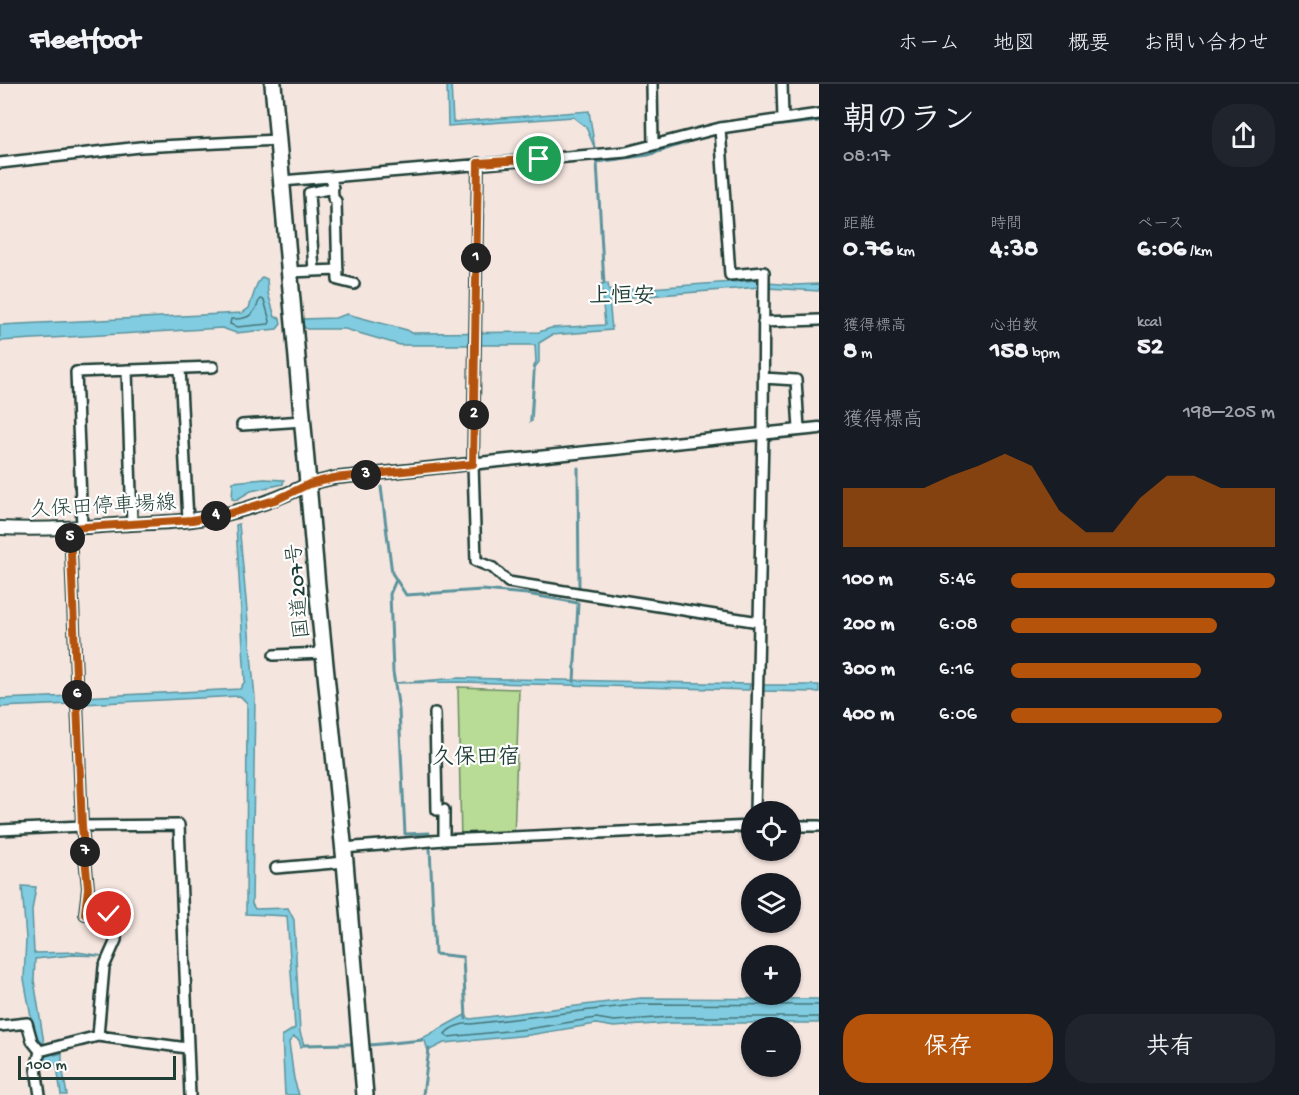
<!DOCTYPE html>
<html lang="ja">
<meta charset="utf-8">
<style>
:root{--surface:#171b24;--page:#20242c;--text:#f1f3f6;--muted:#9ea1a6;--line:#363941;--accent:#b45309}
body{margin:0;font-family:"Gochi Hand","Klee One",sans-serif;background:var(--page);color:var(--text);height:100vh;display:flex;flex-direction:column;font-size:22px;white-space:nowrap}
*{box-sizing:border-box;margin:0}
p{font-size:20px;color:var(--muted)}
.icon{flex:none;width:33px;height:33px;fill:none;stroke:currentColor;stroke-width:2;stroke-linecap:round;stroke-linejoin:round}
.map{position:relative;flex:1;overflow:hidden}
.sheet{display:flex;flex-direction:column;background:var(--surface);width:480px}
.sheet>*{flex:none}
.fabs{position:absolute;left:741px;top:717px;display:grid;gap:12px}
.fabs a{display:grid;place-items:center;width:60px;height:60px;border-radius:50%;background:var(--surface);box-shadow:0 2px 4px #0004;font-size:30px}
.scale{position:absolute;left:18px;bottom:15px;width:158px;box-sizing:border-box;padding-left:6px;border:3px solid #1f3d34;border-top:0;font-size:16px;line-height:21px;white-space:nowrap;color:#1f3d34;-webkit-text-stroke:4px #fff;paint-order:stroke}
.pin{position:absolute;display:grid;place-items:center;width:51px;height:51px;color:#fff;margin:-26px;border:3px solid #fff;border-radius:50%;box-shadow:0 2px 6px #0007}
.km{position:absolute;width:30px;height:30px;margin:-15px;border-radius:50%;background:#222;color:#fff;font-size:16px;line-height:30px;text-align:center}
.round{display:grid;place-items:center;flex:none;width:63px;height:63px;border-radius:24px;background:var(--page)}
.headline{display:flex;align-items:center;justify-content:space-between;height:102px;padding:0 24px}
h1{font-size:33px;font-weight:800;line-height:45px}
.stats{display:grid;grid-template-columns:repeat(3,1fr);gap:9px;height:102px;padding:6px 24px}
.stats div{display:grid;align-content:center}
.stats b{font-size:26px;font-weight:800}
.stats small{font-size:16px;font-weight:400}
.stats p{font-size:16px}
.chart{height:168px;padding:12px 24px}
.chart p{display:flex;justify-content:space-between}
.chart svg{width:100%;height:108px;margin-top:6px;fill:var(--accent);opacity:.7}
.action{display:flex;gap:12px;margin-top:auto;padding:12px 24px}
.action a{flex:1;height:69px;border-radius:24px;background:var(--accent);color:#fff;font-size:24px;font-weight:800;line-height:69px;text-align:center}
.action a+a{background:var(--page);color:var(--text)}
ul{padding:0 24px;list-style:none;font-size:20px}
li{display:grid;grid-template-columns:96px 72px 1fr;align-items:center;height:45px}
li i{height:15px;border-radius:8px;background:var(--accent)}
header{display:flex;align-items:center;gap:36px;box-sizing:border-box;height:84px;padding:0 30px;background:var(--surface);border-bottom:2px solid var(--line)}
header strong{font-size:28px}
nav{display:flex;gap:33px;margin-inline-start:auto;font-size:21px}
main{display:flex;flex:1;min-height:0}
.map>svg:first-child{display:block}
</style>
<header>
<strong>Fleetfoot</strong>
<nav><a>ホーム</a><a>地図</a><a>概要</a><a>お問い合わせ</a></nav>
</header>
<main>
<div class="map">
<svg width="819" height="1011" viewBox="0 0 819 1011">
<rect width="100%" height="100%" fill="#f5e5df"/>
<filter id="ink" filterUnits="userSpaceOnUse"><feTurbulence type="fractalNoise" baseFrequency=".0167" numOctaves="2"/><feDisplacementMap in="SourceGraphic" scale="12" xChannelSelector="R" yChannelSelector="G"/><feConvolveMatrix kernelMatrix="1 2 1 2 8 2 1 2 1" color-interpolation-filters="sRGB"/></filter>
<g filter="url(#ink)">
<path fill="#b8db95" stroke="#6c8c64" stroke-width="1.5" d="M458,603l61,2 -5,151 -53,4z"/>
<path fill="#81cce1" stroke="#5a939c" stroke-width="1.5" d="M447,0h4l2,38 136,-11 6,38 -9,-22 -13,-10 -125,9z
M262,193l5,2 1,14 7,24 5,1 1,6 -4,5 -41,4 -14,-5 -222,13v-16l242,-12 7,-5 8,-24z
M759,196l1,7 -151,12 3,31 -60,5 -13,8v19l-4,5 -3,54 -2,1 4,-56 2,-4 -1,-17h-135l-55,-16h-38l-3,-2 -2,-8 33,-1 12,-4 60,16 5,3 127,-1 12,-4 54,-3 -4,-41 7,-1 1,8z
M767,199l27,2 25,-1v7l-52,-3z
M264,395l20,1 -1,4 -32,7 -15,9 -4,-1 1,-17z
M239,440l16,174 -3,206 3,5 33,-1 6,12 6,112 4,13 -3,2 -2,-7 -5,-3 -5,5 5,37 5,16h-14l-3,-59 13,-8 -8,-112 -41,-2 1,-211 -7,-7 -157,8 -1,-7 158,-8 5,-8 -9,-156z
M459,594l291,6 -1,6 -290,-8 -64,1z
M760,601h59v7l-59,-1z
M72,612v8l-72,3v-8z
M22,802l14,1 -4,23 2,43 43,-1 26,4 -30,-1 -38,4 -1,21 10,63 -3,1 -6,-5 -11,-60 2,-40z
M641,914l178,1v24h-149l-56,4 -18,-3 -67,11 -85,8 -16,8 -3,-10 -6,-1 46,-25 5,4z
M51,968l4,3 7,-2v13l5,29h-6l-4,-29 -4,-4 -9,2v-6z"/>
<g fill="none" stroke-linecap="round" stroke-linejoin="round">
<path stroke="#467679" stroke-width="1.5" d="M261,215l3,1 6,21 -1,3 -32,3 -7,-3 1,-5c8,0 18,0 23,-8 4,-4 3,-9 7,-12z
M819,921l-177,-1 -171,20c-8,-1 -21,3 -26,10l3,3 80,-8 68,-11 18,3 56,-4h149"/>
<path stroke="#5a939c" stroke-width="3" d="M729,47l90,-10
M604,200l-7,-122 51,-7 52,-17
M578,384l1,120
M381,403l11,86 14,22 76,-5 45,4 51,9 -4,79
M396,496l-6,14 3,78 6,38 6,124 24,-1
M430,764l5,106 28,3 3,62
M42,960l7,10
M304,961l46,-1
M370,961l53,-5
M423,1011l6,-46"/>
<defs>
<path id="minor" d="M652,0l1,61
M782,0l1,34
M720,44l10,147 34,-3 -1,162 -8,378
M0,79l140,-16 138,-7
M478,79l-5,301 3,97 17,7 15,14 251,40
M332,93l1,21 3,3 2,79 16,4
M282,97l344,-29 94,-24 99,-14
M314,187l-5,-78 24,-5
M290,188l48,-2
M763,238l56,-2
M180,284l8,152
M127,286l5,154
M763,294l33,2 3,49
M242,341l61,-4
M82,443l-6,-155 137,-5
M70,444l12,298 6,62 -3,26h24l8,5 -1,21 -12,27 -6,69
M274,571l50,-2
M435,629l2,97h7v30
M790,742h29
M0,746l82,-4 97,-1 11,270
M343,764l101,-8 308,-14
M276,784l69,-6
M0,942l27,-3 5,18 8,10
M40,967l58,-15 89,12
M40,1011l-4,-26 4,-18"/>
<path id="tertiary" d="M309,400l25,-6 485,-50"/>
<path id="secondary" d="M0,444c38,2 76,0 114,-3 26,-2 52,-2 78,-5 41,-5 80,-18 117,-36"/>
<path id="trunk" d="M273,0l44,502 28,276 20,233"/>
</defs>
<use href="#minor" stroke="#1f3d34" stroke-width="14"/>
<use href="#tertiary" stroke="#1f3d34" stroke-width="15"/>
<use href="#secondary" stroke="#1f3d34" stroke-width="16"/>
<use href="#trunk" stroke="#1f3d34" stroke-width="20"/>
<use href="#minor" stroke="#fff" stroke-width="9"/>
<use href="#tertiary" stroke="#fff" stroke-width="10"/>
<use href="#secondary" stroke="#fff" stroke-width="12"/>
<use href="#trunk" stroke="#fff" stroke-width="15"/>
</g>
</g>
<g fill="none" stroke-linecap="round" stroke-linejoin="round" filter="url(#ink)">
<defs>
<path id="route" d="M109,830h-24l3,-26 -6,-62 -12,-298 122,-8 39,-7 47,-14 31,-15 25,-6 139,-14 5,-301 61,-4"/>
</defs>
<use href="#route" stroke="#fff" stroke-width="12"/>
<use href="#route" stroke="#b45309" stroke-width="8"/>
</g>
<g text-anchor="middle" stroke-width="4.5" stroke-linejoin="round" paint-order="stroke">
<g font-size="21" fill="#1f3d34" stroke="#fff">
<text transform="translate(103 421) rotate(-3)" y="7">久保田停車場線</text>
<text transform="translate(297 507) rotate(-95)" y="7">国道207号</text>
</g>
<g font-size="22" font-weight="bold" fill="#1f3d34" stroke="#fff">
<text x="622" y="218">上恒安</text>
<text x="476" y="679">久保田宿</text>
</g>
</g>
</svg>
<div class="fabs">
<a><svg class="icon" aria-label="locate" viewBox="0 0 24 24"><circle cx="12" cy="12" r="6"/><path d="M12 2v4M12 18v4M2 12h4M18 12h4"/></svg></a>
<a><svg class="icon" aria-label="layers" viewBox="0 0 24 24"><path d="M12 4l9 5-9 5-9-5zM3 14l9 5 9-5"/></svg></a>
<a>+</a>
<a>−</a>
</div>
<div class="scale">100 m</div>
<div class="pin" style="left:539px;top:75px;background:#1e9e55"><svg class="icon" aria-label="arrive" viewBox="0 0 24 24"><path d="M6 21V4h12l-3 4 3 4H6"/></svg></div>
<div class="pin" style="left:109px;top:830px;background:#d93025"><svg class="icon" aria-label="check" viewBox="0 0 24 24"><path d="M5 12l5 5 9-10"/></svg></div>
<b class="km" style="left:476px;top:174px">1</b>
<b class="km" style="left:474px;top:331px">2</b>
<b class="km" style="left:366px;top:391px">3</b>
<b class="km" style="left:216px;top:432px">4</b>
<b class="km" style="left:70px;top:454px">5</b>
<b class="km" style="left:77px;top:611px">6</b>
<b class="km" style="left:85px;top:768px">7</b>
</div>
<section class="sheet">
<div class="headline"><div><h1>朝のラン</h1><p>08:17</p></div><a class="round"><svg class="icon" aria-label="share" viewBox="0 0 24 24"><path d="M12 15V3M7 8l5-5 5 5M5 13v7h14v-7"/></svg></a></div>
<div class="stats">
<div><p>距離</p><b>0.76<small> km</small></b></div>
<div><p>時間</p><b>4:38</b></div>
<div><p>ペース</p><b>6:06<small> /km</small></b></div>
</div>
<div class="stats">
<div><p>獲得標高</p><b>8<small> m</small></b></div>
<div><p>心拍数</p><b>158<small> bpm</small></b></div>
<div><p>kcal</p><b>52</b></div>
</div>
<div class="chart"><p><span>獲得標高</span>198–205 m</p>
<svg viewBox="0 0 160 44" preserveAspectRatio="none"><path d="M0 44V20L10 20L20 20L30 20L40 15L50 11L60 6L70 11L80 29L90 38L100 38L110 24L120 15L130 15L140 20L150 20L160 20V44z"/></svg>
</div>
<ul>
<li><b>100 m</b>5:46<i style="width:100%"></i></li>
<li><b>200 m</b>6:08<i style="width:78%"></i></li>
<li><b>300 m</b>6:16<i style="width:72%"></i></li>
<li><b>400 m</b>6:06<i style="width:80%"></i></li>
</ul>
<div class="action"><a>保存</a><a>共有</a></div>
</section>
</main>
